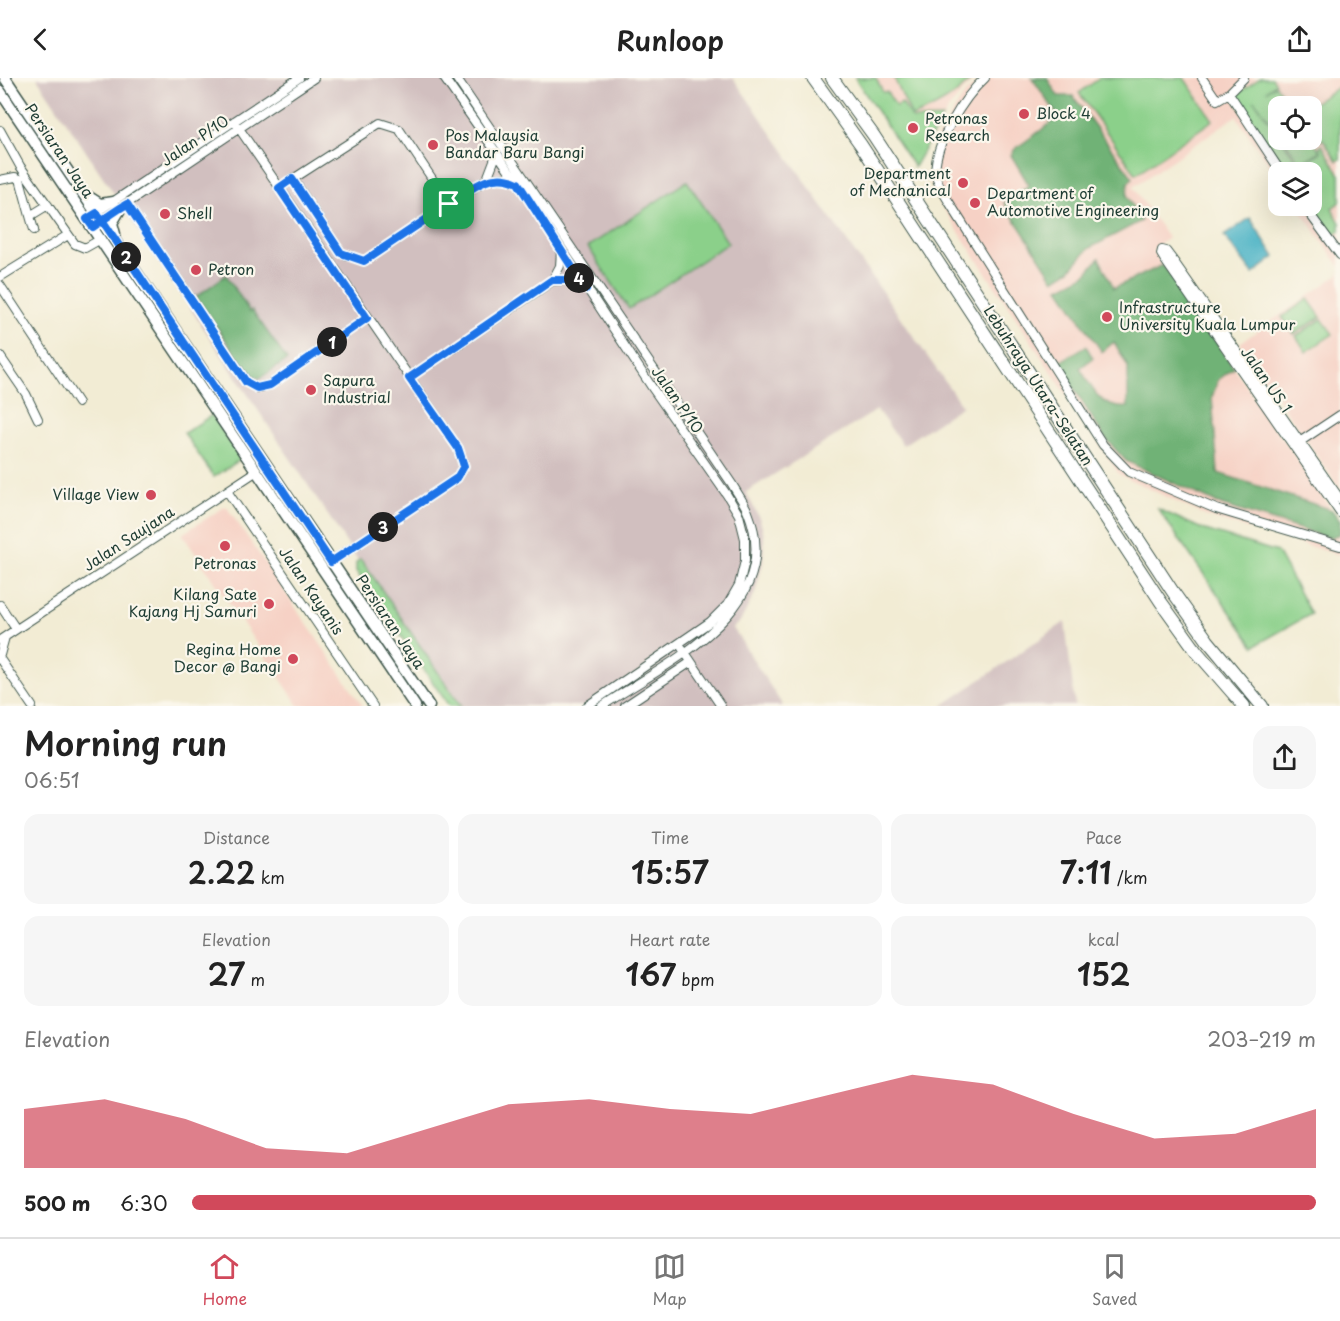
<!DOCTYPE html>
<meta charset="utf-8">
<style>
:root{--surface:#fff;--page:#f6f6f6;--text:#222;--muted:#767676;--line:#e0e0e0;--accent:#d1495b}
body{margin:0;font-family:"Playpen Sans",sans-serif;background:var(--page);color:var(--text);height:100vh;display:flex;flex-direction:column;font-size:22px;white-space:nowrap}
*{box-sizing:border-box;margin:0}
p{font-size:20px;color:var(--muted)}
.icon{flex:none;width:33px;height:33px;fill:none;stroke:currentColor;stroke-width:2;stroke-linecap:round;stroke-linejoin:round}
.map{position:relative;height:628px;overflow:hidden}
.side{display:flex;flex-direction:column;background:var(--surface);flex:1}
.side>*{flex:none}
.tools{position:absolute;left:1268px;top:18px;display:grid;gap:12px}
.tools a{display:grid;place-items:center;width:54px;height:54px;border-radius:12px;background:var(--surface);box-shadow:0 6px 24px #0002;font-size:30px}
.pin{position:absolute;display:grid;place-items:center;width:51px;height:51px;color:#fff;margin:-26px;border-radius:12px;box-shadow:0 3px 9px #0006}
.km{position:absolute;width:30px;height:30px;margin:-15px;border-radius:50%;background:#222;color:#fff;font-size:16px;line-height:30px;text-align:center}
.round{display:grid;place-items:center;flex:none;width:63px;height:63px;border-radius:18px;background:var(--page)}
.head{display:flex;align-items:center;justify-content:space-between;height:102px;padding:0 24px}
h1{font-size:33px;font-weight:600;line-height:45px}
.stats{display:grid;grid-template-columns:repeat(3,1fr);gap:9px;height:102px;padding:6px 24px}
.stats div{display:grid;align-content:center;border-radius:15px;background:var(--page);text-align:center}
.stats b{font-size:30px;font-weight:600}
.stats small{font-size:16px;font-weight:400}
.stats p{font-size:16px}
.chart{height:168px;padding:12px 24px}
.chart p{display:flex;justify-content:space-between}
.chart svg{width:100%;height:108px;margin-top:6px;fill:var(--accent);opacity:.7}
ul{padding:0 24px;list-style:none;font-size:20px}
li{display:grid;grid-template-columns:96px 72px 1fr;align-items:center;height:45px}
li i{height:15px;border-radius:8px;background:var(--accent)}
header{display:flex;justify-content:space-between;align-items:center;height:78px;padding:0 24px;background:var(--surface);font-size:27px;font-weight:600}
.dock{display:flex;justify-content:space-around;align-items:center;height:84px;border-top:2px solid var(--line);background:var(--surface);font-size:16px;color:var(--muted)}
.dock a{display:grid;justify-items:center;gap:3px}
.dock .selected{color:var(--accent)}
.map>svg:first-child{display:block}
</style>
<header><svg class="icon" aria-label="back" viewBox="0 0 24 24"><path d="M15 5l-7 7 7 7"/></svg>Runloop<svg class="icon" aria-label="share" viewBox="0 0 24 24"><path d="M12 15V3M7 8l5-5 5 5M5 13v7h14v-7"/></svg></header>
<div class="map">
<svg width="1340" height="628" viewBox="0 0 1340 628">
<rect width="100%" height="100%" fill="#fbf7ec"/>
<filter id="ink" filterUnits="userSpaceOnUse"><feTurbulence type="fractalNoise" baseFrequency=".0167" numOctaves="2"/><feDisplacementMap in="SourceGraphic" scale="12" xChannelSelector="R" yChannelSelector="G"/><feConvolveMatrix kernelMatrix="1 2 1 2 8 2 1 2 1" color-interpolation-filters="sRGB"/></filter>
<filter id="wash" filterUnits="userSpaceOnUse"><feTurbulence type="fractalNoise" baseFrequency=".008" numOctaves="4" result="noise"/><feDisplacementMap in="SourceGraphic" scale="24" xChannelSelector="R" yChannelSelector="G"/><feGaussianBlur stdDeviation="1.35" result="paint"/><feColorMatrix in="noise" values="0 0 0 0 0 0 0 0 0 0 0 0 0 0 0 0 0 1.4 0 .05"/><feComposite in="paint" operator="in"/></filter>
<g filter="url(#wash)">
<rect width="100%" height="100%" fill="#f2ecd4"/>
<path fill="#f6d1c5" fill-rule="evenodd" d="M855,0h120l-27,31 -21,38z
M983,0h357v189l-42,-61h13v-34h-33v5l-42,-61 -103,71 35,51 -16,12 188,271v34l-132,-38 -89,-43 -180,-272 -10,-22 9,-44 28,-44zM1278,28h33v34h-33z
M1340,192v220l-100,-147 98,-68z
M226,428l137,200h-64l-117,-172z"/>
<path fill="#d1bfbf" d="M37,0h696l229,328 -59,39 -26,-35 -131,82 14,28 4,15 -1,27 -8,31 -14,27 -8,8 50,78h-328z
M1065,544l10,84h-133z"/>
<path fill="#8bd08a" stroke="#55865f" stroke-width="1.5" d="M855,0h21l7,14h4l9,14 6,-3 10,16 30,-1 -28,49z
M894,0h78c-17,20 -35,29 -60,39z
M1100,0h84l29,42 -77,54 -57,-81z
M1260,0h12l4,5 -10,8 10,-6 14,21h-12v25l-24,-31 24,34v6h4l18,25 21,-13 -2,-5 3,-2 18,30v27l-8,6 8,15v8l-10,7 -23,-32h4v-34h-27l-51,-75z
M1340,8v73l-3,2 -14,-22 -3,2 -9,-14 -2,-21z
M1311,60l9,13 -19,12 -17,-23z
M687,103l41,62 -99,66 -41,-62z
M1308,221l13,18 -27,17 -12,-17z
M1322,241l11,15 -27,18 -10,-16z
M212,337l29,44 -27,18 -30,-44z
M1158,431l44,20 75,23 34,62 -57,32z
M360,481l5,6 96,141h-12l-93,-135v-8z"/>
<path fill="#70b276" stroke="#487855" stroke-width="1.5" d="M1032,0h15l11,18h15l60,82 -5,5 -1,13 14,25 -53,28 -18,21 -16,10 -50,-77 25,-18 -18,-30 4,-6 44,-32z
M1099,180l15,30 49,-23 71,103 -16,12 -6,17 6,76 114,37 8,11v13l-11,4 -108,-33 -95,-44 -22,-24 -46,-74 28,-17 7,12 -13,10c12,21 21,42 48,39v-40l-14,-25 -12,10 -43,-64 26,-13z
M226,197l24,37 2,-2 35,50 -27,18 -9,-1 -55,-80z"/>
<path fill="#46b1c4" stroke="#32777c" stroke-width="1.5" d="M1250,140l25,39 -22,17 -29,-38z"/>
</g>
<g filter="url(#ink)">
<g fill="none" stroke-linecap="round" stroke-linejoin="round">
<defs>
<path id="minor" d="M444,0l74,105 135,206 74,106 12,20 6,24v22l-6,24 -11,19 -18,18 -123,84
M456,0l276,406c5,9 12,18 16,28 39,97 -81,151 -146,194
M985,0c-20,18 -54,69 -49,98 2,9 8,18 13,26l154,243 26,27 87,37 124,37
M1202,0l15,22 12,-7 15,-15
M1229,15l52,79
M234,43l224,327 6,18 -7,12 -126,84
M0,52l20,36 55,78 10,4 16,-9
M293,101l48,74 23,8 123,-82 21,-1 7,3
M487,101l8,-21 -2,-9
M0,102l15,-3 5,2 10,37 18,-11
M279,110l101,-65 19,6 50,75
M127,126l120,178 10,6 13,-3 97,-67
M1304,128l36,49
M30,138l4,14
M87,141l212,-141
M98,145l216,-145
M1162,172l-1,4 3,5 176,254
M1162,172l4,1 9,12 165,236
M0,199l68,-42
M552,203l18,-1 13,6
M0,207l78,118
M0,278l26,38 12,25
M409,300l143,-97 8,-15 1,-15
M1298,365l42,-28
M227,413l146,215
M0,527l16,24
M0,562l257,-169
M682,570l39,58
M0,577l5,-18
M0,581l32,47
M625,628l66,-44"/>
<path id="major" d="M5,0l424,628
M0,13l415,615
M89,119l11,7 14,-2
M115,156l-3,-11 9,-15"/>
<path id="highway" d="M813,0l48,67 300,457 36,50 47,54
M832,0l42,58 299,456 35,49 54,65"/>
</defs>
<use href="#minor" stroke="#3f574c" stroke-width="10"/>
<use href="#major" stroke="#3f574c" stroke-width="13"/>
<use href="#highway" stroke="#3f574c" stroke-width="14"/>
<use href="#minor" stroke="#fff" stroke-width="8"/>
<use href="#major" stroke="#fff" stroke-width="10"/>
<use href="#highway" stroke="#fff" stroke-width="12"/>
</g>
</g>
<g fill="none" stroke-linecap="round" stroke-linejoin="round" filter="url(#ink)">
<defs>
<path id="route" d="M449,126l-85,57 -23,-8 -49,-74 -13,9 88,130 -97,67 -13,3 -11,-6 -119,-178c-12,7 -23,15 -34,23l-6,-8 10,-6 5,7 229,342 126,-84 7,-12 -6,-18 -49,-70 143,-98h18l16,9 -68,-106c-27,-14 -48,7 -69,21"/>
</defs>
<use href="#route" stroke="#fff" stroke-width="12"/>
<use href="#route" stroke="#1a73e8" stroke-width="8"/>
</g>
<g fill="#d1495b" stroke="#fbf7ec" stroke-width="2">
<circle cx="1024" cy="36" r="6"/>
<circle cx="913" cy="50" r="6"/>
<circle cx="433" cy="67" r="6"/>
<circle cx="963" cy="105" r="6"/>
<circle cx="975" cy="125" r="6"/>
<circle cx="165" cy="136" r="6"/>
<circle cx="196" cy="192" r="6"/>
<circle cx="1107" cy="239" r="6"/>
<circle cx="311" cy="312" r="6"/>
<circle cx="151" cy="417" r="6"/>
<circle cx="225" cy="468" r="6"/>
<circle cx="269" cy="526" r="6"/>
<circle cx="293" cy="581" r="6"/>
</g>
<g text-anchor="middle" stroke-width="4.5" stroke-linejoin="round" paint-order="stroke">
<g font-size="15" fill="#1f3d34" stroke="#fbf7ec" text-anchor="start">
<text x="1036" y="41">Block 4</text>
<text x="925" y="46">Petronas<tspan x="925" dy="17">Research</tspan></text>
<text x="445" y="63">Pos Malaysia<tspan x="445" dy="17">Bandar Baru Bangi</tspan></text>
<text x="951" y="101" text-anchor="end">Department<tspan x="951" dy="17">of Mechanical</tspan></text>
<text x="987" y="121">Department of<tspan x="987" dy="17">Automotive Engineering</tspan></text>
<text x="177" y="141">Shell</text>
<text x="208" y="197">Petron</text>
<text x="1119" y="235">Infrastructure<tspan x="1119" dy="17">University Kuala Lumpur</tspan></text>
<text x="323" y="308">Sapura<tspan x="323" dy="17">Industrial</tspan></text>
<text x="139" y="422" text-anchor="end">Village View</text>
<text x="225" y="491" text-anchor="middle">Petronas</text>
<text x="257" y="522" text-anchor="end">Kilang Sate<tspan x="257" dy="17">Kajang Hj Samuri</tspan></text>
<text x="281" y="577" text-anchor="end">Regina Home<tspan x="281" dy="17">Decor @ Bangi</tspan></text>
</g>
<g font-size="15" fill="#1f3d34" stroke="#fbf7ec">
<text transform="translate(195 63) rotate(-34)" y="5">Jalan P/10</text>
<text transform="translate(59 73) rotate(56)" y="5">Persiaran Jaya</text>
<text transform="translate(1266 302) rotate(55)" y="5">Jalan US 1</text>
<text transform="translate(1038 308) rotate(57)" y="5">Lebuhraya Utara–Selatan</text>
<text transform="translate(677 322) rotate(55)" y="5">Jalan P/10</text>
<text transform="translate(129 461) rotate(-33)" y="5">Jalan Saujana</text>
<text transform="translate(311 513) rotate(56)" y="5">Jalan Kayanis</text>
<text transform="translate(390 544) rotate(56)" y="5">Persiaran Jaya</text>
</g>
</g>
</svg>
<div class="tools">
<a><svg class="icon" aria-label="locate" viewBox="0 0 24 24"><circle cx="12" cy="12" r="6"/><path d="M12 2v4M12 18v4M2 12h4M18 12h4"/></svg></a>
<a><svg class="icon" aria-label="layers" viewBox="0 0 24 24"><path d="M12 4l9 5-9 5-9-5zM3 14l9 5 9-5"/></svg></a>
</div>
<div class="pin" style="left:449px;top:126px;background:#1e9e55"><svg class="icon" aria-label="arrive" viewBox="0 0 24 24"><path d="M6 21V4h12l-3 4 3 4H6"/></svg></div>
<b class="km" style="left:332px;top:264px">1</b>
<b class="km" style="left:126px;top:179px">2</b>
<b class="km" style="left:383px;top:449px">3</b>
<b class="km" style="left:579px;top:200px">4</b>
</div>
<section class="side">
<div class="head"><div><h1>Morning run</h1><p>06:51</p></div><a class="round"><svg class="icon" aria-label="share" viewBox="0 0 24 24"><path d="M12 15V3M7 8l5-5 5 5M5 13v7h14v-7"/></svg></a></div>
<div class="stats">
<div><p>Distance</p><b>2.22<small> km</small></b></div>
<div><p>Time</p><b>15:57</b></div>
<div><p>Pace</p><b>7:11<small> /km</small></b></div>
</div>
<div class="stats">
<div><p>Elevation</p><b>27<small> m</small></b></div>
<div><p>Heart rate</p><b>167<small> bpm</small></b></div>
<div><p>kcal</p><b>152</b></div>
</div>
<div class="chart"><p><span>Elevation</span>203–219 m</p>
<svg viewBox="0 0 160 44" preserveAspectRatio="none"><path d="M0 44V20L10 16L20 24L30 36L40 38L50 28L60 18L70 16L80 20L90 22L100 14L110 6L120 10L130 22L140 32L150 30L160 20V44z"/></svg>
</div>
<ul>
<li><b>500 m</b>6:30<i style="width:100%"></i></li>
</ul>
</section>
<nav class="dock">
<a class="selected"><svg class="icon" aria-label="home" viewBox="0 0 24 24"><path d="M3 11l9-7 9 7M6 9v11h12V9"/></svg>Home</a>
<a><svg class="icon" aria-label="map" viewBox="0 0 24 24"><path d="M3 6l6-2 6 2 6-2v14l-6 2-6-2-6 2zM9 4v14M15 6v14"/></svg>Map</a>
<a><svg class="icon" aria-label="saved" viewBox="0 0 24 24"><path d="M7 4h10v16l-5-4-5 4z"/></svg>Saved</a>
</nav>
